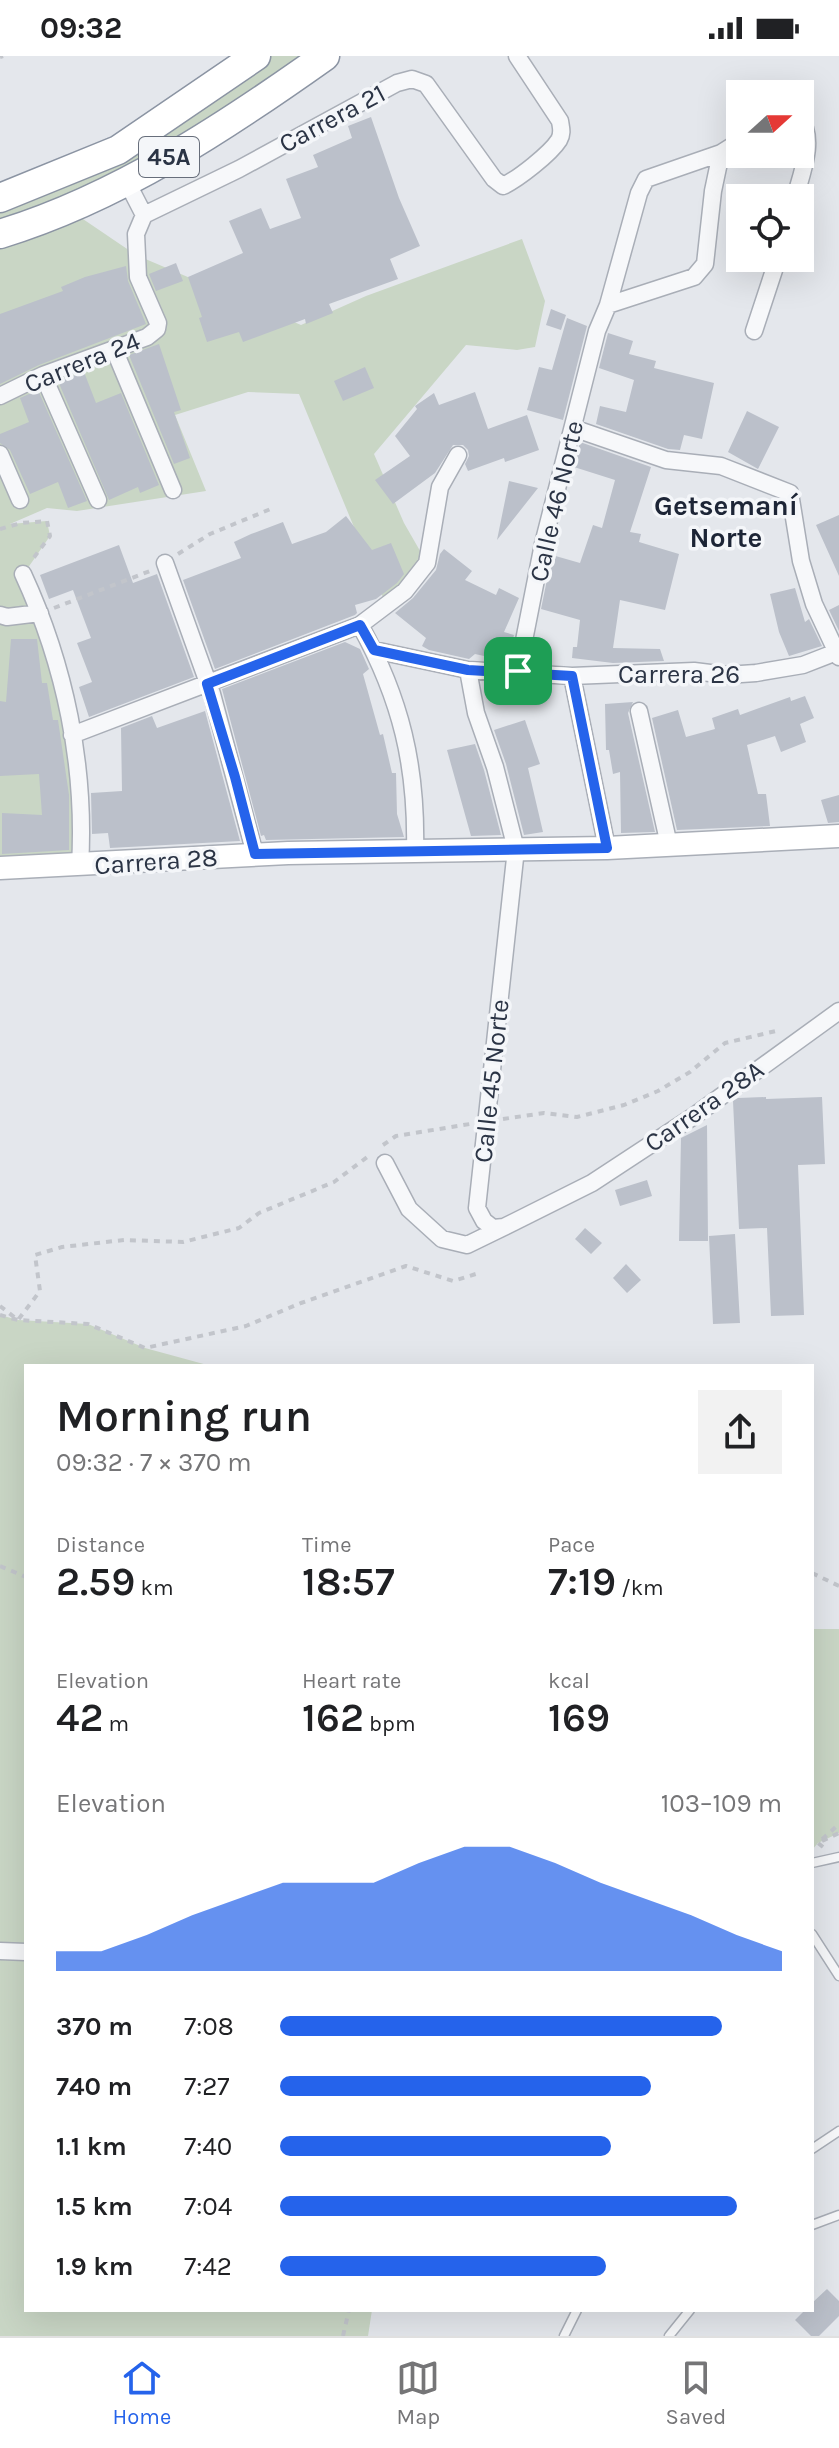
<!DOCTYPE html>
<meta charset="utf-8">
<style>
:root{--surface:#fff;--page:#f2f2f2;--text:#202124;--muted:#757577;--line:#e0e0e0;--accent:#2563eb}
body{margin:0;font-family:Karla,sans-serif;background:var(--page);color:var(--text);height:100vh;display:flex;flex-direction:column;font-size:30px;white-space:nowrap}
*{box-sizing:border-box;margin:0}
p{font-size:26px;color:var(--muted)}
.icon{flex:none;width:44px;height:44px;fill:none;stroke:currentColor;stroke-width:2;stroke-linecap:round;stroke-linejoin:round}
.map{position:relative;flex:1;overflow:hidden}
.side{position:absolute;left:24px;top:1308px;width:790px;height:948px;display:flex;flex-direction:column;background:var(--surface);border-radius:0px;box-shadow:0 8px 32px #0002}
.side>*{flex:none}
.needle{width:52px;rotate:69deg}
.tools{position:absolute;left:726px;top:24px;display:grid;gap:16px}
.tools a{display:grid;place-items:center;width:88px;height:88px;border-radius:0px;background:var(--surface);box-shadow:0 8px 32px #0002;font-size:40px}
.pin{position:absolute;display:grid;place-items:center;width:68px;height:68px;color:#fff;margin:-34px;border-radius:16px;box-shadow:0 4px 12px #0006}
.round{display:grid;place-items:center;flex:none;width:84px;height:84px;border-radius:0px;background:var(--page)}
.overview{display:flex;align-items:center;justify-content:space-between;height:136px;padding:0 32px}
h1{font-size:44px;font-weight:600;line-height:60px}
.stats{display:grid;grid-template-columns:repeat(3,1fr);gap:12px;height:136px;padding:8px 32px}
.stats div{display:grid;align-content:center}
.stats b{font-size:40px;font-weight:600}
.stats small{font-size:22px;font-weight:400}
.stats p{font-size:22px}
.chart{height:224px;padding:16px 32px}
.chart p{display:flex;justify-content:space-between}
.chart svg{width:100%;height:144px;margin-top:8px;fill:var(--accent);opacity:.7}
ul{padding:0 32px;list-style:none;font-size:26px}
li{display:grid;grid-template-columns:128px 96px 1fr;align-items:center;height:60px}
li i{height:20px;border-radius:10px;background:var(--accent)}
.status{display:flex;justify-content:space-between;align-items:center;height:56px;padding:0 40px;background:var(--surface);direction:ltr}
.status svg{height:22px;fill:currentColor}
.dock{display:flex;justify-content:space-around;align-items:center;height:112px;border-top:2px solid var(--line);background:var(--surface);font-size:22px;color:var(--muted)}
.dock a{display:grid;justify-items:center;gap:4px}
.dock .on{color:var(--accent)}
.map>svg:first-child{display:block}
</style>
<div class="status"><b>09:32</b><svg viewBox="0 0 49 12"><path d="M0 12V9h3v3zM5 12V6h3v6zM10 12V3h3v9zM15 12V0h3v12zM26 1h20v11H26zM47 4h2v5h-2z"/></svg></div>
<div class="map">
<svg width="839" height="2280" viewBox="0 0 839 2280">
<rect width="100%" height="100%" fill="#e4e7ec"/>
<path fill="#c9d6c5" d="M234,0h74l-231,159 59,40 165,70 65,-29 156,-57 23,62 -10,46 -18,3 -51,-5 -92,109 30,69 23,40 -40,44 -88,-213 -51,-2 -73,23 31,76 -129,20 -30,-3 -37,16 37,-3 3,15 -27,39 36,95 21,186 -80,12v-683l100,-37z
M0,1259l18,5 70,4 57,24 66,18h-185v944h346l-4,26h-368z
M812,1573h27v204l-21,10 -6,7z"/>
<path fill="#bbc0ca" d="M371,61l28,81 21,48 -30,13 8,20 -69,25 4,9 -27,11 -1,-5 -62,23 -4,-10 -32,10 -8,-24 3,-1 -14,-40 55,-24 -14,-32 32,-13 9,21 31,-11 -15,-39 32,-12 -5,-12 39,-17 -4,-12z
M176,207l7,18 -27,10 -7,-17z
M126,210l2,15 18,43 -107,41 -39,19v-70l63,-23 -2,-4 24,-10z
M551,253l15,6 -5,15 -15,-5z
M567,262l20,8 -24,94 -36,-10 12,-43 13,3z
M608,277l25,8 -4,13 27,7 -2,7 60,15 -12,56 -18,-4 -4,15 -12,-1 -72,-25 4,-18 26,6 8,-32 -35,-12z
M159,288l22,66 -7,2 16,46 -16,6 -45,-109z
M365,311l9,21 -31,13 -9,-20z
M84,316l12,31 25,-10 38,92 -19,8 -2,-6 -29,13 -51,-119z
M38,334l49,111 -19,7 -10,-26 -28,12 -20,-44 -10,-7v-9l29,-12 -9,-24z
M475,336l13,37 39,-14 12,35 -34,12 -1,-4 -36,13 -3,-7 4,-8 -1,-6 -5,-5h-10l-18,28 -42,31 -18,-24 35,-24 -15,-20 22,-27 -2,-3 19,-13 5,12z
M747,355l32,16 -21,42 -30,-17z
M580,386l71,25 -21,65 11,2 -2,8 40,12 -14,56 -45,-10 -7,48 47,1 4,12 -51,2 -41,-5 1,-11h4l3,-27 -39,-11 11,-54 28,8 13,-38 9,3 13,-48 -41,-13z
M509,425l29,7 -41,52z
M839,459v61l-23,-51z
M346,460l26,34 19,-7 13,31 -7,9 -21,16 -21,6 2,8 -2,2 -140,54 -32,-89 58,-22 -7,-16 17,-8 32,-12 9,22 34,-12z
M119,489l14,38 24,-9 37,103 -105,40 -10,-30 13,-5 -15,-39 14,-5 -18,-48 -24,9 -9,-24z
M444,493l28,22 -7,9 31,15 3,-7 20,10 -15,34 10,3 -7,26 -32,-7 -6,5 -40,-9 -7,-4 4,-8 -31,-25 18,-15 23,-28 4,-16z
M795,532l10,34 4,-3 13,27 -33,10 -10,-24 -9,-38z
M839,549v26l-10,-21z
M11,583h26l5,44h5l6,37h5l11,75v55l-67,4v-41l40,2 -3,-41 -39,2v-75l6,1z
M345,586l15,7 9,20 -6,5 17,61 3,-1 9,39h4l1,41 7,23 -138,3 -2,-5 -3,1 -39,-147z
M805,640l9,22 -14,6 6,18 -25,10 -6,-16 -28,9 11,49h8l4,32 -93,4 -25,-112 26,-8 8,27 29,-8 -3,-11 26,-9 2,6 50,-18 1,4z
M633,646l-5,11 27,119 -34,1 -1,-61 -7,2 -4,-24h-3l-1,-46z
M205,655l35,130 -130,7 -2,-15 -16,1 -1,-41 31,-2 -1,-63 31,-12 5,12z
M525,664l15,44 -12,4 15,64 -19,3 -18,-71 -12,-34z
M475,688l9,26 17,65 -30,1 -24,-86z
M839,739v27l-11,1 -7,-23z
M766,1041v2l56,-2 3,67 -27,1 6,150 -33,1 -4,-88 -28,1 -6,-128 5,-3z
M707,1069l1,116h-29l2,-103z
M647,1124l5,16 -32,10 -5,-16z
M585,1172l17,15 -11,11 -16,-15z
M735,1178l5,89 -27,1 -4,-88z
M626,1208l15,16 -14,13 -14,-15z
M827,2233l12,12v15l-20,20h-8l-16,-16 10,-10h7v-7z"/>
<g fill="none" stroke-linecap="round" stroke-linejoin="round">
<defs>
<path id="lane" d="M812,1807l27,-6
M812,1878l27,42
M812,2093l27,-18
M812,2169l27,-10
M564,2280l13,-26
M669,2280l21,-26"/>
<path id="street" d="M795,142c6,-23 21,-59 5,-79
M144,159l95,-46 158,-86 15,-4 14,5 68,95 9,7c15,-7 47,-32 56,-46 4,-7 2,-12 1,-19l-43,-65
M608,249l31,-112 7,-14 75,-26
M754,275l24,-73
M114,293l59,141
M43,319l55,125
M0,340l43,-21 104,-38 10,-8 1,-6 -20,-46 -2,-43 8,-19 -17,-33
M573,372l93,32 55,6 69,27 11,68 13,43 25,53
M0,398l20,46
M165,507l47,131 43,160
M23,518c42,91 63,192 57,292
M0,559l7,2 33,-4
M360,569c41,74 57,141 55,226
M374,594l94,20 104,6 122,-5 32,4 30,-2 47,-8 36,-14
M468,614l8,43 19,54 21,82 -39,359 7,13 9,7 11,-1 88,-44 102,-67 145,-105
M518,615l25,-127 54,-213 11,-26 86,-28 11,-13 8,-73 8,-38 19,-12
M572,620l35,172
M639,655l30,134
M72,679l288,-110 45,-34 22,-28 13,-76 18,-32
M385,1107l24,46 33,30 25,6 37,-18
M0,1895l26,1"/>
<path id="secondary" d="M0,812l288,-15 319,-5 232,-12"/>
<path id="highway" d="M0,142l118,-48 138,-94
M0,178c118,-36 225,-107 325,-178"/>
</defs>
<use href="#lane" stroke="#a9aeb7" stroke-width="11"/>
<use href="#street" stroke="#a9aeb7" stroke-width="19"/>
<use href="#secondary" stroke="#a9aeb7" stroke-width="25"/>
<use href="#highway" stroke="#8b94a3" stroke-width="31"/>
<path stroke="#c2c5cb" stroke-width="4" stroke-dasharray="6 6" stroke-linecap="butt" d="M0,1l3,-1
M0,473l21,-6 26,-2 3,15 -18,24
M178,498l32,-20 63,-26
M54,552l96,-37
M503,1063l41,-6 33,4 47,-12 34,-14 32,-19 35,-29 55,-13
M383,1089l13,-9 74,-12
M0,1250l18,14 22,-29 -5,-36 27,-8 62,-7 59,2 56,-14 20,-15 75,-31 36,-27
M0,1259l18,5 70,4 57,24 101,-22 55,-23 105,-37 47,15 26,-8
M0,1510l26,11
M812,1517l27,13
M822,1785l17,-8
M823,1791l-5,-4 21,-19
M343,2280l6,-26"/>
<use href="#lane" stroke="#f7f8fa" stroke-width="8"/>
<use href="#street" stroke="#f7f8fa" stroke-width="16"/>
<use href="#secondary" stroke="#fff" stroke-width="22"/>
<use href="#highway" stroke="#fff" stroke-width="28"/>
</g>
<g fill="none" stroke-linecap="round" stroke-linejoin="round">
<defs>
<path id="route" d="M360,569l14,25 94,20 104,6 35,172 -352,6 -20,-77 -28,-93z"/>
</defs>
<use href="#route" stroke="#fff" stroke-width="16"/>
<use href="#route" stroke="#2563eb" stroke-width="10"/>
</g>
<g text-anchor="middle" stroke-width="7" stroke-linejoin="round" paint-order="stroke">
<rect fill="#f4f6f9" stroke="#676e7b" stroke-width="2" x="139" y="81" width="60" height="40" rx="6"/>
<g font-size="24" font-weight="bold" fill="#2b3445">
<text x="169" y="109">45A</text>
</g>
<g font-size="26" fill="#2b3445" stroke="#f4f6f9">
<text transform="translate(332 62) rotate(-28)" y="9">Carrera 21</text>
<text transform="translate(82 306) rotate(-22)" y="9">Carrera 24</text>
<text transform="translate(556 445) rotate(-77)" y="9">Calle 46 Norte</text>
<text x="679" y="627">Carrera 26</text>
<text transform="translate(156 805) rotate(-4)" y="9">Carrera 28</text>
<text transform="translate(491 1025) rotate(-84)" y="9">Calle 45 Norte</text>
<text transform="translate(704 1050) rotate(-35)" y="9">Carrera 28A</text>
</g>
<g font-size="28" font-weight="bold" fill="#1d2536" stroke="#f4f6f9">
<text x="726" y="459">Getsemaní<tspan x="726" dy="32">Norte</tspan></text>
</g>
</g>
</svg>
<div class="tools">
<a><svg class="needle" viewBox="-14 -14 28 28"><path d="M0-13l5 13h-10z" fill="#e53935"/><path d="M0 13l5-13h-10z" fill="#757577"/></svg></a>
<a><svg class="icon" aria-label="locate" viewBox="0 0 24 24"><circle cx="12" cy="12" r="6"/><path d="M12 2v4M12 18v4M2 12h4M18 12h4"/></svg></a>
</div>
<div class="pin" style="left:518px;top:615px;background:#1e9e55"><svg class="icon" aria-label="arrive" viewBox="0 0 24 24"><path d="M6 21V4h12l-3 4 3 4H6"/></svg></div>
<section class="side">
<div class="overview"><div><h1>Morning run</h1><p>09:32 · 7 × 370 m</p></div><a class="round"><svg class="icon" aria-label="share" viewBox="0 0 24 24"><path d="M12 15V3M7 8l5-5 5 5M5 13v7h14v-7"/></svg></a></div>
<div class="stats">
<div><p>Distance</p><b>2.59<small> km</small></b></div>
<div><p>Time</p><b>18:57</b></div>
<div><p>Pace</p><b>7:19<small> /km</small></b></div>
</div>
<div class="stats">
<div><p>Elevation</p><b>42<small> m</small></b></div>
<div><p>Heart rate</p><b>162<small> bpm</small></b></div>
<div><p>kcal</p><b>169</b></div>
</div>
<div class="chart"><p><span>Elevation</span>103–109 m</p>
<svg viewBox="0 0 160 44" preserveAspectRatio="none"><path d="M0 44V38L10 38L20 33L30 27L40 22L50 17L60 17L70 17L80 11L90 6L100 6L110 11L120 17L130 22L140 27L150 33L160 38V44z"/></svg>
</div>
<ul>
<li><b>370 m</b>7:08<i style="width:88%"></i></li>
<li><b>740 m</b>7:27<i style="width:74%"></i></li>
<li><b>1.1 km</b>7:40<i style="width:66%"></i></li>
<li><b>1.5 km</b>7:04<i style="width:91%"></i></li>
<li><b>1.9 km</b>7:42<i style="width:65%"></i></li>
</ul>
</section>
</div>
<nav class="dock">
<a class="on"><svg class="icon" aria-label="home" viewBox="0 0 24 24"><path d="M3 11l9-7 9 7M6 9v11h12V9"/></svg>Home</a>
<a><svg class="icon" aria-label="map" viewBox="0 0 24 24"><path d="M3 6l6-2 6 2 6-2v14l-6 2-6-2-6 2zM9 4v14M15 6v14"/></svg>Map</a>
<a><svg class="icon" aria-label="saved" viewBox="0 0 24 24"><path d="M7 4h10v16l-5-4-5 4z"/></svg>Saved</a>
</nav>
